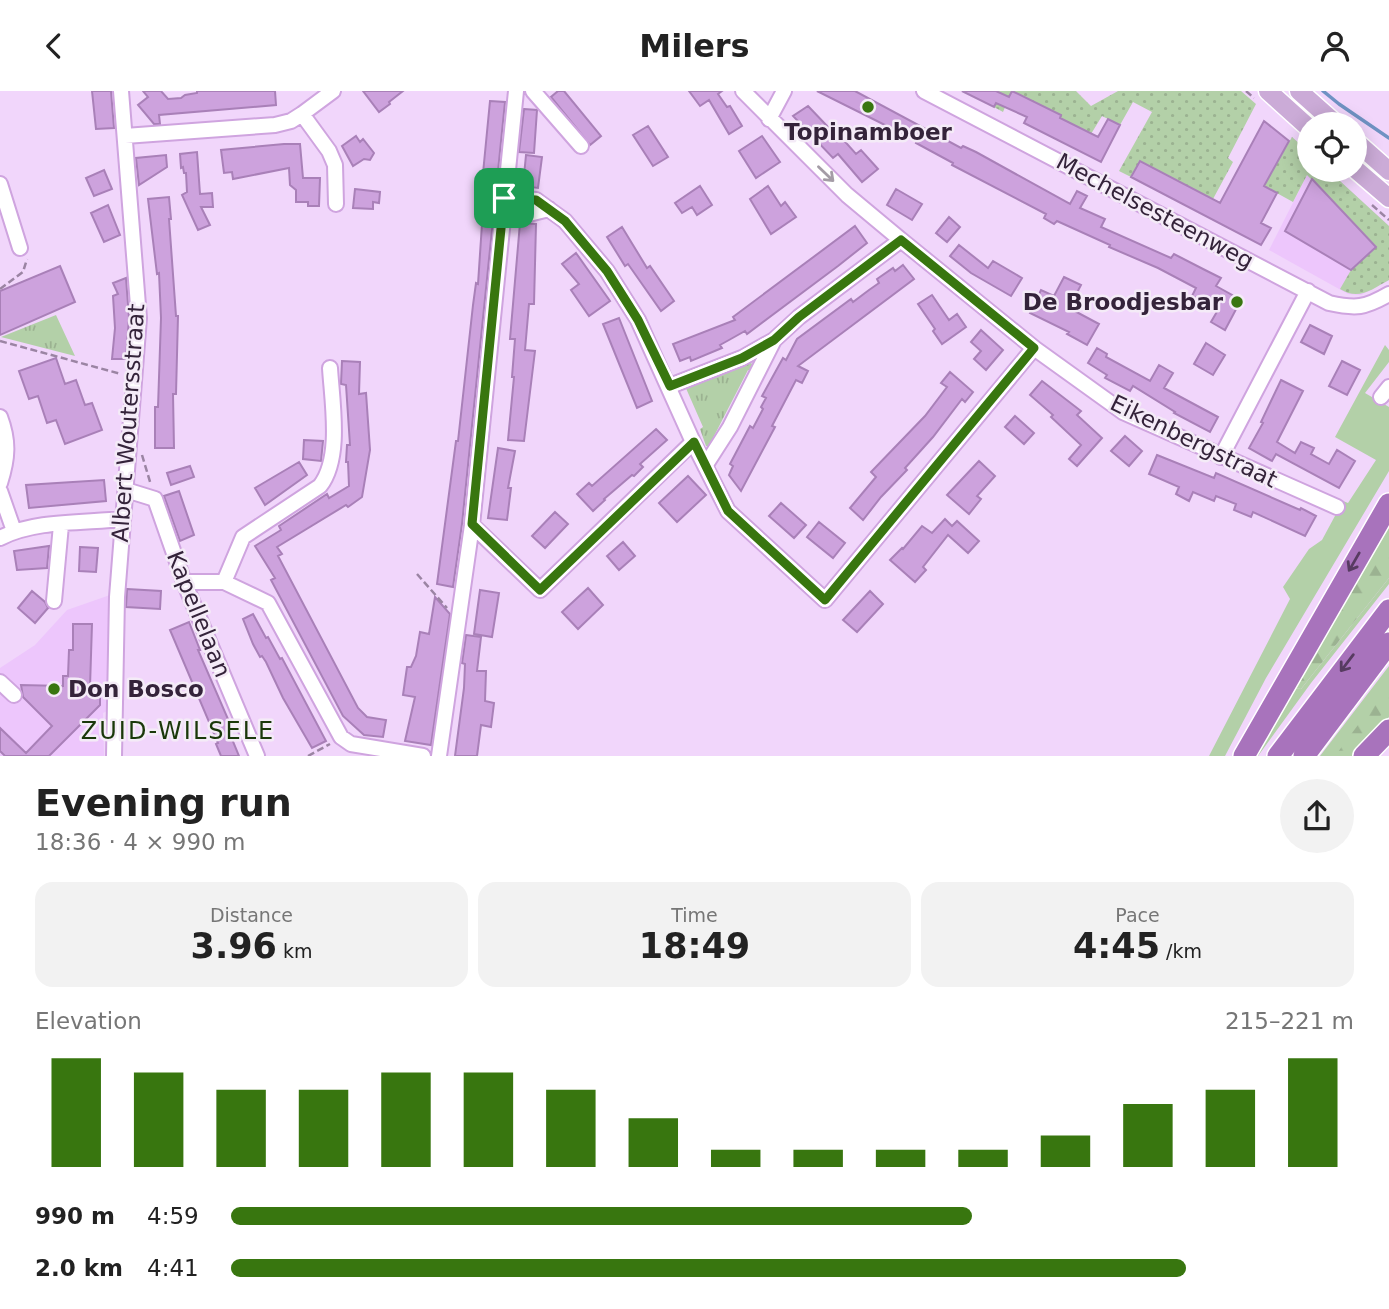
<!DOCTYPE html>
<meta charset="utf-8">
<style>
:root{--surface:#fff;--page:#f2f2f2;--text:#222;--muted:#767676;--accent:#38760f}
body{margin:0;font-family:"DejaVu Sans",sans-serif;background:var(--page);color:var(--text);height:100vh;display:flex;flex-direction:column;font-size:26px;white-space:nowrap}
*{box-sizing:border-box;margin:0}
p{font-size:23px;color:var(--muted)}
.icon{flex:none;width:38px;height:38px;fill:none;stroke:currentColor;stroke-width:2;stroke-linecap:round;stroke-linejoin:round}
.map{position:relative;height:665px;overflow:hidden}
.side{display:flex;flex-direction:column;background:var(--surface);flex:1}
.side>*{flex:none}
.controls{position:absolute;left:1297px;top:21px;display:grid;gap:14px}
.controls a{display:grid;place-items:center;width:70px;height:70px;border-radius:50%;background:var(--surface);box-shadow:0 4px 18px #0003;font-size:35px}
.pin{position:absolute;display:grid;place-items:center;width:60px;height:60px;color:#fff;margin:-30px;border-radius:14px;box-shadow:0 4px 10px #0006}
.round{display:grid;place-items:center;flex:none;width:74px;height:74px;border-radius:37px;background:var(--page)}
.summary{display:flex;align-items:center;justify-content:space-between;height:119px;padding:0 35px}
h1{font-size:38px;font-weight:600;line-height:52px}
.metrics{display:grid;grid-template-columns:repeat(3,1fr);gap:10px;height:119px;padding:7px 35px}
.metrics div{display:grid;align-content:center;border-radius:18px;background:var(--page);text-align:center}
.metrics b{font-size:35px;font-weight:600}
.metrics small{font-size:19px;font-weight:400}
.metrics p{font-size:19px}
.chart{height:196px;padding:14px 35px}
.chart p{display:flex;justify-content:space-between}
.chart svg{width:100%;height:126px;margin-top:7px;stroke:var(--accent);stroke-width:6}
ul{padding:0 35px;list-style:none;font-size:23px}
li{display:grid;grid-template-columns:112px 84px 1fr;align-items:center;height:52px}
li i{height:18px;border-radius:9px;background:var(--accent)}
header{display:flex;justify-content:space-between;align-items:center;height:91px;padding:0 35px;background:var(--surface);font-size:32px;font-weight:600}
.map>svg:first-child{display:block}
</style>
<header><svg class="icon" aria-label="back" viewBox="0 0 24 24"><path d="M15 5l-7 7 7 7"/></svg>Milers<svg class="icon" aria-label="person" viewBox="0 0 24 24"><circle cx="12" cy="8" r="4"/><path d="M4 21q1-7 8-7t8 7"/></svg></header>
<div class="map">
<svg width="1389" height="665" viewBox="0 0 1389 665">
<defs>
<pattern id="forest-firs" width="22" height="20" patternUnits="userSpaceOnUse" patternTransform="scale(1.75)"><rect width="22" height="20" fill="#b3d0a8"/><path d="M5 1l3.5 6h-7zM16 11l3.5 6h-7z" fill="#9bb291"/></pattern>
<pattern id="park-tufts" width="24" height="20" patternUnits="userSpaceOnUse" patternTransform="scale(1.75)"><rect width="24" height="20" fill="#b3d0a8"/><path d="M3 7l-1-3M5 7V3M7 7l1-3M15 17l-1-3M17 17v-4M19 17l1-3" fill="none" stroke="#9bb291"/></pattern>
<pattern id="garden-dots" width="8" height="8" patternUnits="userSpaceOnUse" patternTransform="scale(1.75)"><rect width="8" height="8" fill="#b3d0a8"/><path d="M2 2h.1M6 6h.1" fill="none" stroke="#9bb291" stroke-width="1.8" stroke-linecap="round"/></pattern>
</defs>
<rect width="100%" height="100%" fill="#f1d6fb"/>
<path fill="#edc6fc" d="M1292,46l17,15v18h19l61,56v54l-28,15 -13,-1 -79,-44 38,-75z
M110,504l-3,116 -4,2 1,43h-104v-88l35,-23 32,-35z"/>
<path fill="#b3d0a8" d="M1385,254l4,5v12l-24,31 24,14v64l-123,207 -41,78h-16l81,-157 -7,-12 26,-38 13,-9 21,-39 5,2 28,-43 -41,-23z
M1389,427v7l-95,163 7,1 88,-111v6l-78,99 -53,73h-7z
M1389,575v51l-37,39h-32z"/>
<path fill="url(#forest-firs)" d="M1389,434v53l-88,111 -8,-1z
M1389,592v23l-44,50h-10z"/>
<path fill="url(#park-tufts)" d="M56,224l19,41 -74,-19z
M750,270l3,5 -2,5 -3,-1 -35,68 2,2 -5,7 -4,-1 -6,-17 3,-2 -18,-41z"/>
<path fill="url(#garden-dots)" d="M996,0h80l15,15 27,-15h123l15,13 -28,54 5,4 -20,37 -73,-38 -9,16 -12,-6 33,-59 -19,-10 -13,23 -18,-9 -11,18 -39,3 9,-22 -49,-24 -9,21 -9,-5 7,-14z
M1292,46l17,15v18h19l61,56v54c-17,9 -30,21 -49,9l11,-19 25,-24 -69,-71 -14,27 -29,-16z"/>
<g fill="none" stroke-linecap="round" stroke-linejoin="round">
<path stroke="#6f92c3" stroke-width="3.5" d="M1323,0l16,13 50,34"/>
</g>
<path fill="#cda2dd" stroke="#a980b8" stroke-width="2" d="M92,0h19l3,37 -18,1z
M143,0h18l7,8 13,-1 4,-3 12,-2v-2h78l1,14 -117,10 1,9h-6l-16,-19 10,-8z
M363,0h40l-14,11 1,2 -11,8z
M558,0h6l37,45 -11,9 -39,-48z
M689,0h33l-4,3 9,13 3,-1 12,20 -13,8 -20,-34 -9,6z
M817,0h38l106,57 2,-2 13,6 94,52 7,-13 10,5 -7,12 25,11 -4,8 70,31 3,-4 31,16 16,8 -5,8 25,14 -16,30 -14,-8 7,-12 -26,-14 4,-8 -38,-20 -49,-21 1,-2 -53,-24 -3,3 -10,-6 2,-4 -94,-49 1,-2 -37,-20 1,-2z
M962,0h34l13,6 3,-6 49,24 -1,3 38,19 10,-18 12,6 -19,37 -77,-39 3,-6 -31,-14 -2,4z
M490,10l15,1 -43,422 -9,63 -16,-3 19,-143h2l15,-136 3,-22 2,1 6,-90h-3z
M808,15l21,22 2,-2 25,28 5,-4 17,19 -16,13 -24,-28 -5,4 -40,-42z
M524,18l13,1 -3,43 -15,-1z
M1264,30l25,20 -25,45 13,7 -16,30 10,5 -10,17 -130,-68 9,-16 80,42z
M648,35l20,31 -15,9 -20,-31z
M356,45l4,6 3,-3 11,14 -4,7 -6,-1 -11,7 -11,-20z
M762,45l18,26 -24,16 -17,-27z
M284,53h16l3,34h17l-1,28h-11v-4h-12v-12l-6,-5 -1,-17 -56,11 -1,-7 -8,1 -3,-23z
M197,61l3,42 12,-1 1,14h-12l9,18 -12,5 -16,-35 5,-3 -1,-19h-2l-1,-6 -2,1 -1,-14z
M166,64l1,12 -28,18 -3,-27z
M526,64l16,2 -4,31 -15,-2z
M104,79l8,19 -18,7 -8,-18z
M1312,88l64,68 -25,23 -66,-39z
M700,95l12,19 -15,10 -5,-8 -10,6 -7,-10z
M768,95l13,20 4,-4 11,15 -25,17 -21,-35z
M355,98l25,3 -1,11 -6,-1v7l-20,-1z
M896,98l26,15 -10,16 -25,-15z
M169,106l2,22h-2l7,97h2l-2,78h-3l1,54h-19v-41h3l3,-89 -2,-45 -2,1 -9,-75z
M108,114l12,30 -16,7 -13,-29z
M949,126l11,10 -13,15 -11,-9z
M520,132l16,1 -2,80h-5l-4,46 10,1 -11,90 -16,-1 6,-63h-2l3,-38h-5z
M855,135l12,17 -29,23 -91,68 -2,-3 -16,9 -9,5 2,3 -31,13 -1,-4 -10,4 -7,-17 62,-24 -2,-3z
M622,136l25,41 3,-2 24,35 -13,10 -33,-47 -3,2 -18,-29z
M959,154l29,23 5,-7 29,17 -11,18 -40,-23 -21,-17z
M576,162l34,48 -21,15 -18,-26 8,-6 -17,-20z
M903,174l11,14 -116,87 10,5 -6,12 -6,-3 -24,46 3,1 -34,64 -12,-16 4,-9 -3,-2 20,-38 3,2 10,-19 -2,-2 5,-9 -4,-2 21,-38 3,2 11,-21 54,-40 2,3 16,-12 10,-7 -2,-4 16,-11 2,3z
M60,175l15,36 -75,33v-44z
M1064,186l17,8 -12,23 30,16 -12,21 -20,-11 2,-2 -39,-19 11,-23 13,6z
M126,187l3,40 -3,41h-14l3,-31 -2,-32 5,-2 -5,-11z
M932,204l17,25 8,-6 9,13 -24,17 -9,-13 2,-2 -17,-25z
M619,227l33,83 -15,7 -34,-84z
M1310,234l22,11 -8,18 -23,-12z
M981,239l22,20 -17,20 -12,-11 7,-8 -10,-9z
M1206,252l19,12 -12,20 -19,-11z
M1097,257l10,6 -1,3 44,24 9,-16 14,8 -9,15 54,29 -8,15 -36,-19 1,-1 -42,-26 -3,5 -25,-13 2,-3 -19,-12z
M56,267l9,26 11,-4 9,25 7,-2 10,27 -37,14 -9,-24 -9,3 -9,-27 -9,3 -10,-28z
M342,270l18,1 -1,32 7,-1 4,57 -8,47 -14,10 -2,-2 -69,42 5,7 -4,2 80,152 9,9 19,3 -3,17 -19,-2 -21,-19 -72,-136 4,-2 -20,-32 26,-16 -2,-4 48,-32 2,4 20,-12 -1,-24h-2l1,-17h3l-4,-60 -5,-1z
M1342,270l18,9 -13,25 -18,-9z
M950,281l23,20 -8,10 -3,-3 -29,38 -28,31 2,2 -26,27 -18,23 -13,-12 26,-31 -5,-5 54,-56 22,-29 -6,-4z
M1281,289l22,11 -26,51 18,11 6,-11 13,6 -3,6 18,10 8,-14 18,11 -16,27 -63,-34 -4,7 -23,-13 14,-25 -2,-1z
M1042,290l39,30 -4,4 25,23 -25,28 -8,-7 12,-14 -30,-28 2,-2 -23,-20z
M1015,325l19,17 -10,11 -19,-17z
M656,338l11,11 -27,24 3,3 -9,9 -2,-1 -28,24 1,1 -12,11 -16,-17 12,-11 3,3z
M1125,345l17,15 -13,15 -18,-15z
M304,349l19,1 -2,20 -18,-2z
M498,357l17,3 -7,37h3l-4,32 -19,-2z
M1157,364l57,23 2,-5 84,37 1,-2 15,8 -11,20 -52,-24 -2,5 -17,-7 2,-6 -20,-8 -2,5 -21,-9 -4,9 -13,-7 3,-7 -30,-13z
M979,370l16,15 -18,20 4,3 -12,15 -22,-19z
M299,371l8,13 -42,30 -10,-17z
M190,375l4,11 -23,8 -4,-12z
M688,385l18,19 -29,27 -18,-19z
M104,389l2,21 -77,7 -3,-23z
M179,400l15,44 -14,6 -16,-45z
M781,412l25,22 -12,13 -25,-22z
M555,421l13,12 -23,24 -13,-12z
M945,428l7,7 5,-5 22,20 -11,12 -20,-18 -25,32 3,3 -11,12 -25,-22 12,-12 1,1 19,-23 10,7z
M819,431l26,21 -12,15 -26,-21z
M623,451l12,14 -16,14 -12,-14z
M49,455l-2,22 -30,2 -3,-19z
M80,456l18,1 -2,24 -17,-1z
M588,497l15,17 -25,24 -16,-17z
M127,498l34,2 -1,18 -34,-2z
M480,499l19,3 -7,44 -18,-3z
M32,500l13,11 3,6 -13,15 -17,-15z
M870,500l13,13 -26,28 -14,-12z
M435,506l15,17 -19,131 -26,-4 10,-44 -12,-2 4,-28h4l5,-11 4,-24 9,2z
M253,523l13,24 2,-1 12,22 2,-1 44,83 -14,7 -29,-50 -17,-36 -4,-6 -2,1 -7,-13 -10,-25z
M189,531l11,28h-2l33,76 -4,1 12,29h-18l-5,-12 2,-1 -48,-113z
M73,533h19l-2,63h10v18l-51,51h-44l-5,-5v-23l26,25 26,-27 -29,-29 -2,-12 42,1v-10h5l1,-26h4z
M466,544l15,2 -4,34h9l-1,30 9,2 -3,24 -10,-2 -4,31h-22l9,-68 1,-24 -3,-1z"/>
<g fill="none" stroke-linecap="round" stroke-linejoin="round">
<defs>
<path id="minor" d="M533,0l48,55
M743,0l104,104 54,45 133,108 89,64 214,95
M924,0l405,212c27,6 36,5 60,-9
M302,23l31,-23
M769,28l15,-28
M125,45l150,-11 16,-4 11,-7 27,37 6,14 1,39
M0,93l20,64
M504,107l32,2 29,21 42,50 31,49 55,122 35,69 97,89 209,-252
M503,121l26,2 20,-5
M670,295l72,-28 32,-18
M1381,306l8,-10
M0,326c9,24 8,41 0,66
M1221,366l87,-166
M705,375l25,-39 44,-87 25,-23 102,-77
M126,399l29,9 29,83 73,174
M0,400l14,40
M472,434l68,65 153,-148
M0,447c34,-18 84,-15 123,-19
M184,491h40l44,21 73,134 10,7 72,12
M224,491l19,-45 77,-51c22,-28 12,-84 10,-118
M54,510l7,-76
M0,591l14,13
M114,665l3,-159 22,-279 -18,-227
M439,665l33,-231 44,-434"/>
<path id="major" d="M1268,0l41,37
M1299,0l37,33
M1354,49l35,31
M1354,77l35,30"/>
<path id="highway" d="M1244,665l145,-252
M1278,665l111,-146
M1304,665l85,-113
M1364,665l25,-26"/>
</defs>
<use href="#minor" stroke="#cfa4df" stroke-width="18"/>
<use href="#major" stroke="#fff" stroke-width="21"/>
<use href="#highway" stroke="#fff" stroke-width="24"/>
<path stroke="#9b84a3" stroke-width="2.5" stroke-dasharray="7 3.5" stroke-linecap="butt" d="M1246,0l8,7
M1303,52l6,5
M1333,79l8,7
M1372,114l17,15
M0,198l23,-17 4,-13
M0,250l121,33
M142,364l9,30
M417,483l30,34
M308,665l22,-12"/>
<use href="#minor" stroke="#fff" stroke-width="14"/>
<use href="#major" stroke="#cbabd7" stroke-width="18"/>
<use href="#highway" stroke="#a873bc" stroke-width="21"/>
</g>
<defs><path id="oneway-shaft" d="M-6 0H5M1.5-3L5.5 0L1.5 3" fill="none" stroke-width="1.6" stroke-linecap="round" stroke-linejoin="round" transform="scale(1.75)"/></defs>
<use stroke="#a49ca6" href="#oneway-shaft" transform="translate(826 83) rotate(44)"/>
<g stroke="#573b61">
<use href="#oneway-shaft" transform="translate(1354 471) rotate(120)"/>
<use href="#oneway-shaft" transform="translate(1347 572) rotate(127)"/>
</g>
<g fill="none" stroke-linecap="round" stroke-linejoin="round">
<defs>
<path id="route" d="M504,107l32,2 29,21 42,50 31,49 32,66 72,-28 32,-18 25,-23 102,-77 133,108 -209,252 -97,-89 -34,-69 -154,148 -68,-66z"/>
</defs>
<use href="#route" stroke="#fff" stroke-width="14"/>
<use href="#route" stroke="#38760f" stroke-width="9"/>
</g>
<g fill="#38760f" stroke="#f4ebf7" stroke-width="2.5">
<circle cx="868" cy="16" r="7"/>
<circle cx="1237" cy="211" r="7"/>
<circle cx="54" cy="598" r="7"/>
</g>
<g text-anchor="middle" stroke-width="5" stroke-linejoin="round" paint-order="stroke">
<g font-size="23" font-weight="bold" fill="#34233a" stroke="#f4ebf7">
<text x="868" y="49">Topinamboer</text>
<text x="1223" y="219" text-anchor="end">De Broodjesbar</text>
<text x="68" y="606" text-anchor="start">Don Bosco</text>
</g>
<g font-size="23" fill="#34233a" stroke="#f4ebf7">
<text transform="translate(1155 120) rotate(28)" y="8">Mechelsesteenweg</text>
<text transform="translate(128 332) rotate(-86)" y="8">Albert Woutersstraat</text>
<text transform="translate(1194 350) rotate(26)" y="8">Eikenbergstraat</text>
<text transform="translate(199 523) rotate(68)" y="8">Kapellelaan</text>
</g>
<g font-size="24" letter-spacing="2" fill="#1a380a" stroke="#f4ebf7">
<text x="178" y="648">ZUID-WILSELE</text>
</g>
</g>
</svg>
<div class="controls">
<a><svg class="icon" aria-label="locate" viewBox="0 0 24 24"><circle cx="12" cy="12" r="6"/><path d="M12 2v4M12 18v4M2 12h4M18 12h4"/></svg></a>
</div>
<div class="pin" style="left:504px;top:107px;background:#1e9e55"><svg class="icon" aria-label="arrive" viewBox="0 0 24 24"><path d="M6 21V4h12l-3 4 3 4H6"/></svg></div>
</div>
<section class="side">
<div class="summary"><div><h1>Evening run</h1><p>18:36 · 4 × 990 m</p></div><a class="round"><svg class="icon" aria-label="share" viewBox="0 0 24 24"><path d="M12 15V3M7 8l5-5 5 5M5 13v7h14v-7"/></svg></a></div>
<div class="metrics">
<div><p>Distance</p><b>3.96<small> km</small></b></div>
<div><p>Time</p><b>18:49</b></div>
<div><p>Pace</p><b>4:45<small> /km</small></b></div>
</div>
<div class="chart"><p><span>Elevation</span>215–221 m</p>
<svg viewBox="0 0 160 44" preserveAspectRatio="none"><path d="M5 44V6M15 44V11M25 44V17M35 44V17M45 44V11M55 44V11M65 44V17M75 44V27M85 44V38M95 44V38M105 44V38M115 44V38M125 44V33M135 44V22M145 44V17M155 44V6"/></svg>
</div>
<ul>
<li><b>990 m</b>4:59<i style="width:66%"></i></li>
<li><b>2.0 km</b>4:41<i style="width:85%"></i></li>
</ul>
</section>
